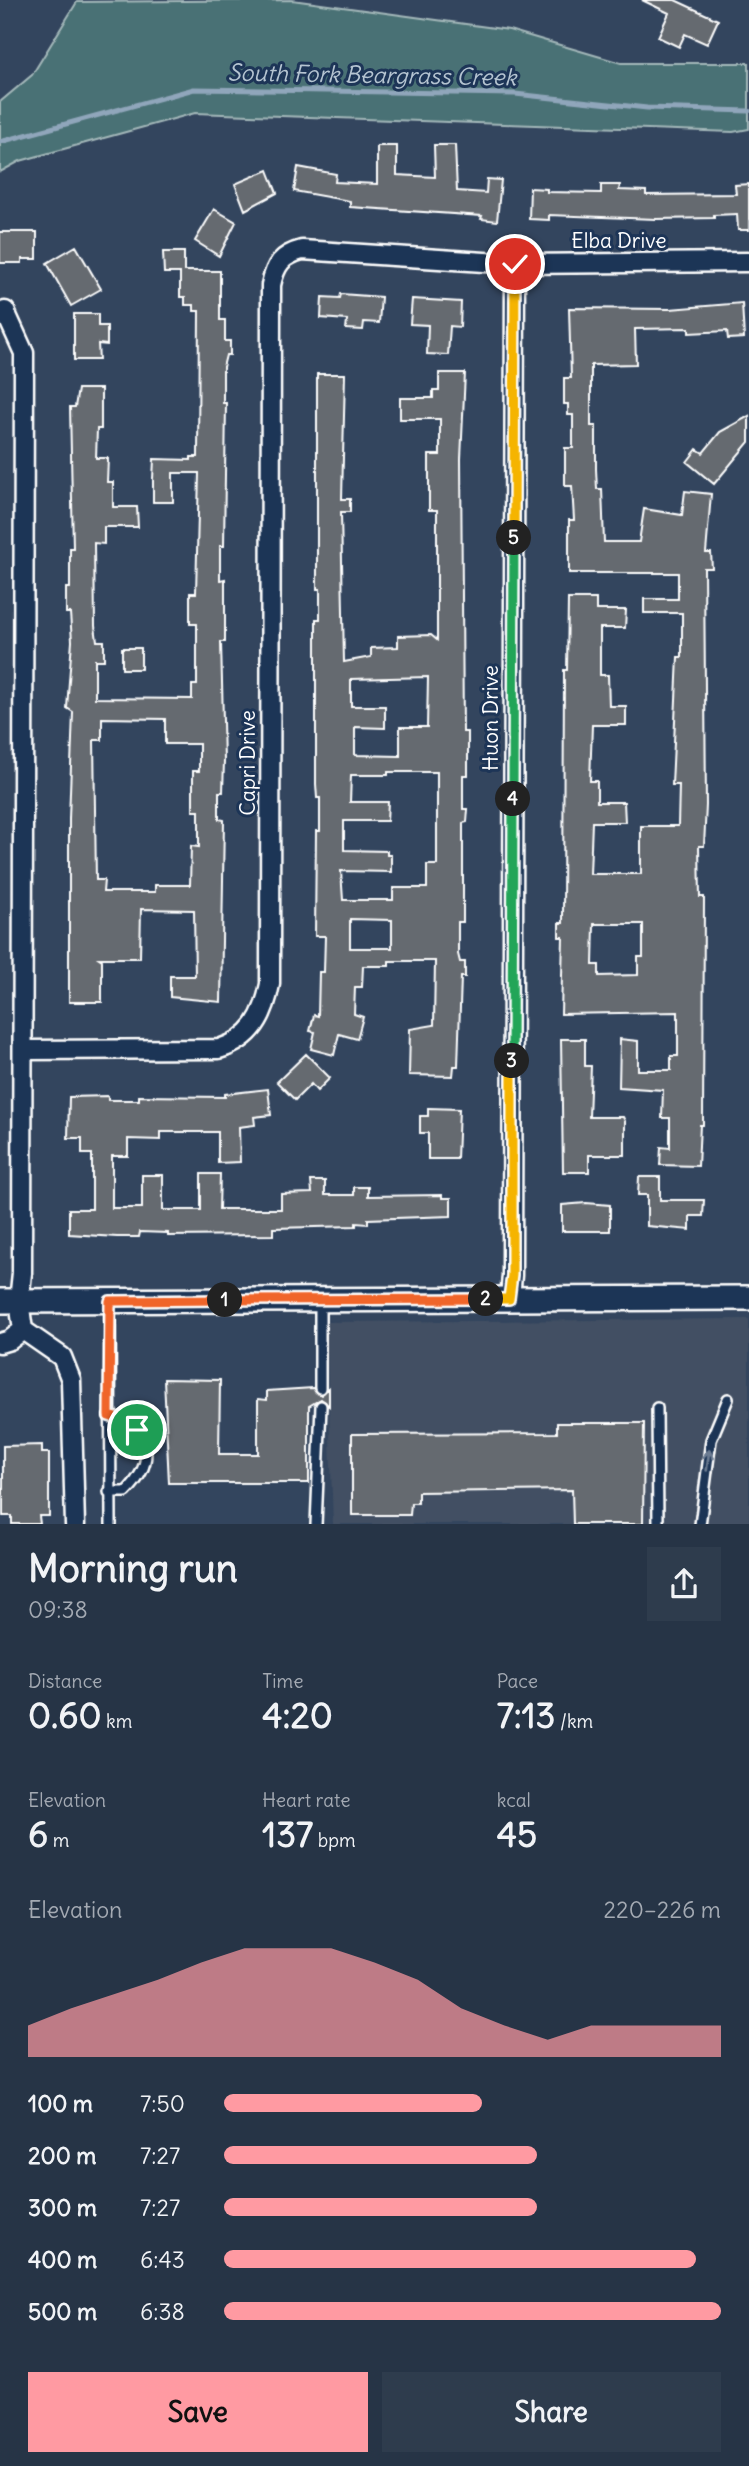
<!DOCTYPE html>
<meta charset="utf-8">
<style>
:root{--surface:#263446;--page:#2e3c4d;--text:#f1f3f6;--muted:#a4aab3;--accent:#ff9aa2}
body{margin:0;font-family:Delius,sans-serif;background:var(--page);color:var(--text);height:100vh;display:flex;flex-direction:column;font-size:26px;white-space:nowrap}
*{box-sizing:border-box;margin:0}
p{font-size:23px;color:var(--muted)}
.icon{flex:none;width:38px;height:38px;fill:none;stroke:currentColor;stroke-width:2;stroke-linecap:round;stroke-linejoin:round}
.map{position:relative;height:1524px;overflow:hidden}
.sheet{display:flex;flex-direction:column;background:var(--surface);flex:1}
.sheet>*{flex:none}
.pin{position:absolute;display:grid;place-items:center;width:60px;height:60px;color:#fff;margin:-30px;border:4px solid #fff;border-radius:50%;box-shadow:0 2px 7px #0007}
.km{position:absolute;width:35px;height:35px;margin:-18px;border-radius:50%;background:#222;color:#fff;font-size:19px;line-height:35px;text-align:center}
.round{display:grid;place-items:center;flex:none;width:74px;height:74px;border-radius:0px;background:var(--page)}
.summary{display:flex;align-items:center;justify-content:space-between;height:119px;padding:0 28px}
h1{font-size:38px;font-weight:800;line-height:52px}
.figures{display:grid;grid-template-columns:repeat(3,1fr);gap:10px;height:119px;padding:7px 28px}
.figures div{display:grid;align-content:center}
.figures b{font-size:35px;font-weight:800}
.figures small{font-size:19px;font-weight:400}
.figures p{font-size:19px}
.chart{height:196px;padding:14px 28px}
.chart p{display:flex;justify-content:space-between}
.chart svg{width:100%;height:126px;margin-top:7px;fill:var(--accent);opacity:.7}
.primary-button{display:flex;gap:14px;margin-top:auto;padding:14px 28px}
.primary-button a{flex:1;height:80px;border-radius:0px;background:var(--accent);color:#111;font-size:28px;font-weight:800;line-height:80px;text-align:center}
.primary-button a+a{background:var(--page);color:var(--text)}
ul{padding:0 28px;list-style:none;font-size:23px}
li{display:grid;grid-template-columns:112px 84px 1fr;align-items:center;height:52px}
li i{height:18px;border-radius:9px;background:var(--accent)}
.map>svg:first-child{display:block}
</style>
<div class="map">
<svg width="749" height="1525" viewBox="0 0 749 1525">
<rect width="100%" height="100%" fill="#33455e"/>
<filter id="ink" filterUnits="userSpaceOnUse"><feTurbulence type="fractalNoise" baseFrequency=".0143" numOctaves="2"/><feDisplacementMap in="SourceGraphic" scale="14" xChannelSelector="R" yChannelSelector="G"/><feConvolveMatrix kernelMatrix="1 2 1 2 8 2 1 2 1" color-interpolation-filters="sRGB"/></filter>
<g filter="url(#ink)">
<path fill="#425063" d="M749,1319v205h-416l-7,-202z"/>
<path fill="#4a7174" stroke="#a4b8ba" stroke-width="2" d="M292,0l217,30 112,33h128v66l-16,3 -538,-19 -175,48 -20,11v-70l32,-27 45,-73z"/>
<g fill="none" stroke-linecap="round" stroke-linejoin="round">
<path stroke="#90a6bb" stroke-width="5" d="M0,142l194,-53 321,5 132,14 102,3"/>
</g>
<path fill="#656a70" stroke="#fff" stroke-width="2" fill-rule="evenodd" d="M642,0h33l43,20 -11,24 -22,-10 -6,13 -21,-10 11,-24z
M434,145h21l2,46 29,2 1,-14 14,1 -4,41 -16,-2 1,-3 -132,-9v-6l-56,-10 4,-24 38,7 -1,8 42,2v-38h20v29l38,2z
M268,170l9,23 -32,17 -10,-26z
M749,184v46h-11l-1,-16 -23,1v3l-58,1 -107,-4v5l-20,-1 1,-31 17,1v3l54,1v-8h19l-1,5 27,1v4l90,-1 -1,-9z
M214,209l22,13 -17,34 -24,-15z
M0,232h37v27h-15v4h-22z
M76,246l25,43 -30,17 -24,-43z
M163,252h21v19h36v49h5v21h5v14h-4l-3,12v36h3l-2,143h-4v34l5,-1v63h-4l3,119 -1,31h-4v27l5,1 -3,182 -51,-5v-21h25l-1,-66 -53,-1 -1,49h-41l3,2v42h-33v-183l4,-107 -6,-4 5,-67 -2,-28h-4v-25h4v-40h3l-3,-141h5l3,-18h23v40h-4l-1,29h12l-1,24h6v25h24l1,20h-34v17l-10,-1 1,83 2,15h7v19h-9v38l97,1v-14h5v-61h-7v-31h6l3,-120h-26v29h-20v-23l1,-20 37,1v-3h7l1,-146h-5v-6h-9v-8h-5v-24h-16zM102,718l63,1v25h34v27h-6v40h6v36l-8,-1 -1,39h-35v7h-52l1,-12h-8l-2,-140h8z
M341,294l40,3 -2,26 -15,-1 -1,8 -17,-1 1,-9 -26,-2 1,-21 18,1z
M412,299l49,3 -1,25 -10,-1 -2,29 -21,-1 1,-29 -18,-1z
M742,303l2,35 -16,1 -1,-8 -38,2v-5l-54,1 1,35 -45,1v61h5v43l1,20h5l2,53h35l5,-33 38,6 3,-24 26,3 -5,59h5l1,15h-8l2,237 -2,41h-5l1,51h4l-1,228h-3l-2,41 -38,-1 1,-18 9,1v-30h-8l1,-28 -44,-3 1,-48 18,2v29h33v-14h7v-44l-117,2 2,-77h-4v-14h4l1,-253h3l1,-71h28v11h30l-1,18h-25v47h8l1,31h17v19h-34l-2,56h7v21h27l1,20h-33l-2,52h51v-48h37l1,-41h-7l6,-128h4v-44h-38v-14h34v-26h-109v-53h5l-2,-34h-7v-38h8v-33h-5v-11h-4v-26h7l-2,-70 101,1zM594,924h49v33h-5v18l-39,1v-11h-6z
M74,314h24v12h9v19l-9,-1 1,16h-25z
M439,373h26l-4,86 2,273h5v43h-5v34h5l-1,13 -4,1v99h-5v32l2,8h5v15h-4l-3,89h-4l-1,10 -44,-1 1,-46 24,-4 1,-64h-46v5h-26l-1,21h-7l-1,27 9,3 -6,22 -18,-5 -5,21 -23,-6 4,-17 -5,-1 4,-16 4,1 1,-44h5l1,-36h-10l1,-105h4v-33h-3l-1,-14v-165h4v-30h-3v-215h28l-3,125h8v13h-9l3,150 27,-5v-9l27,-1v-11l33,-1 6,5v-130h-8v-55h11v-36h-40v-21h33v-8h6zM428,677l-1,50h-27v29l-45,-1v-28l30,1v-22h-34v-27zM388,772h49v93h-10v23h-34v12h-50l-2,-29 50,1v-17h-4v-4l-43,-1v-29h43l1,-19h-38l1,-27h37zM350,919l42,1v28h-42z
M749,416v26l-35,42 -27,-22 10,-13 6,4 17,-21z
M122,648h19v21h-19z
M561,1039h24v27h6l-2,51h34l2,4v34h-36v17h-26z
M306,1054l24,24 -13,13 -6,-7 -16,16 -18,-18z
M268,1089l3,26 -17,2 1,8 -16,2 1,35 -22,1v-31h-57v8l-33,-1v17h-16v52h30v-33h21v35h38v-36h19l-1,35h62v-15l31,-1 -1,-12h14v14h29v-8h14v9l74,-1v3h9v18l-83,3v5l-12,-1v3l-83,2v7l-105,1v-3l-28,-1 -1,5h-22l-48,-3v-25h23v-55h-10v-16h-14l1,-41 39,-1v4h31v-4l86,1v-3z
M428,1108l31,1 -2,50h-29v-26h-8v-17h8z
M639,1177h21v23h44l-1,16h-13v14l-43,-4v-31h-9z
M586,1203l24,2v26h-48v-26z
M164,1379l56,1 -1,74h39v-55l9,1v-9l46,-3 8,7 8,-7v18l-8,-7 -12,7v77h-140z
M557,1423h87l-1,101h-70l-1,-34 -154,2v11h-7l-1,12h-58v-81l205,-1z
M42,1445v8h7v63h-10l1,8h-28v-8h-9v-70z"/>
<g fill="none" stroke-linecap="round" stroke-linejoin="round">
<defs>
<path id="service" d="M110,1303l1,222
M320,1388v-86
M657,1408l1,117
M109,1416c43,12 48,45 17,76h-17
M316,1525l5,-119
M700,1525l11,-85 17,-41"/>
<path id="minor" d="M23,1050l196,-1c33,-10 45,-33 51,-65l1,-699c4,-20 11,-30 31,-35l213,14 234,-2
M510,1299l2,-24 3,-1011
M23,1330l39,27 9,23 4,145
M0,1343l10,-3 13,-10 -4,-29 3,-28 2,-920 -19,-42"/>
<path id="tertiary" d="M0,1301l749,-3"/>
</defs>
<use href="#service" stroke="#fff" stroke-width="14"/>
<use href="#minor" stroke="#fff" stroke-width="23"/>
<use href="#tertiary" stroke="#fff" stroke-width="28"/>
<use href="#service" stroke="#1d3557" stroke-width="9"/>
<use href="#minor" stroke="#1d3557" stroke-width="18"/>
<use href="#tertiary" stroke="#1d3557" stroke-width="23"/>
</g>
<defs><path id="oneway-shaft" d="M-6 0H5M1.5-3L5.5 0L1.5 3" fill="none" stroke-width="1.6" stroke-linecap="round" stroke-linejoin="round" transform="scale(1.75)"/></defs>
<use stroke="#6c7c92" href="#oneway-shaft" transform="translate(708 1460) rotate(-83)"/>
</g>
<g fill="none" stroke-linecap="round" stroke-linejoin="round" filter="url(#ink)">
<defs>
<path id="split-1" d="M137,1430l-12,-9 -16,-5 1,-115 115,-1"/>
<path id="split-2" d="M225,1300l261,-1"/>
<path id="split-3" d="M486,1299h23l3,-24v-214"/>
<path id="split-4" d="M512,1061l1,-262"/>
<path id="split-5" d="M513,799l1,-261"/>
<path id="split-6" d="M514,538l1,-274"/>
</defs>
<use href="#split-1" stroke="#fff" stroke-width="14"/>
<use href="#split-2" stroke="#fff" stroke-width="14"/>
<use href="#split-3" stroke="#fff" stroke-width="14"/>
<use href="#split-4" stroke="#fff" stroke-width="14"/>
<use href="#split-5" stroke="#fff" stroke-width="14"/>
<use href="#split-6" stroke="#fff" stroke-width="14"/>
<use href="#split-1" stroke="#f0652b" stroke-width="9"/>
<use href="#split-2" stroke="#f0652b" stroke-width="9"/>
<use href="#split-3" stroke="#f5b400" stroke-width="9"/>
<use href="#split-4" stroke="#22a559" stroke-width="9"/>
<use href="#split-5" stroke="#22a559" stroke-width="9"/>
<use href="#split-6" stroke="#f5b400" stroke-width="9"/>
</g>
<g text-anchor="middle" stroke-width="6" stroke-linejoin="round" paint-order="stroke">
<g font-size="21" fill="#fff" stroke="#1d3557">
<text x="619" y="248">Elba Drive</text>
<text transform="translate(491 718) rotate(-90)" y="7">Huon Drive</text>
<text transform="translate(248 763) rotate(-90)" y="7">Capri Drive</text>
</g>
<g font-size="23" font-style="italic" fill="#b5c4d1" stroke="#1d3557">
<text transform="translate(372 75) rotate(1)" y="8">South Fork Beargrass Creek</text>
</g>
</g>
</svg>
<div class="pin" style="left:137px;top:1430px;background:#1e9e55"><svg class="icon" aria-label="arrive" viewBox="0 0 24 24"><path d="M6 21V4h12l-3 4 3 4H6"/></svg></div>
<div class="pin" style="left:515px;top:264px;background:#d93025"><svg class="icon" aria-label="check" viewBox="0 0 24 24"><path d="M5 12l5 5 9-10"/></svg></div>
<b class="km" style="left:225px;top:1300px">1</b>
<b class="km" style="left:486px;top:1299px">2</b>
<b class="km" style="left:512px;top:1061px">3</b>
<b class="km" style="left:513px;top:799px">4</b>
<b class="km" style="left:514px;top:538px">5</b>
</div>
<section class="sheet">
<div class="summary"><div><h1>Morning run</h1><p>09:38</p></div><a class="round"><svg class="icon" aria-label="share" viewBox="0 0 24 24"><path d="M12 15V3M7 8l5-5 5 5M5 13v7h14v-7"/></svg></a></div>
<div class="figures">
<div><p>Distance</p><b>0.60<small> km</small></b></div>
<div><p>Time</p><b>4:20</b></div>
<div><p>Pace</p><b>7:13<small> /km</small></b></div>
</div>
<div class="figures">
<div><p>Elevation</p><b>6<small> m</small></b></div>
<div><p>Heart rate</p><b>137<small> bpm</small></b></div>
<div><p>kcal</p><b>45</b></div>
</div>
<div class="chart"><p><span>Elevation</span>220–226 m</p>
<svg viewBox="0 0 160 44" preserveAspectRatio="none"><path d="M0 44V33L10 27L20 22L30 17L40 11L50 6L60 6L70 6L80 11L90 17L100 27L110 33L120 38L130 33L140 33L150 33L160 33V44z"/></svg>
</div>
<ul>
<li><b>100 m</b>7:50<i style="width:52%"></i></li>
<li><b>200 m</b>7:27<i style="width:63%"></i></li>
<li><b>300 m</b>7:27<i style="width:63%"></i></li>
<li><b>400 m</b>6:43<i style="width:95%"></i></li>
<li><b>500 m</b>6:38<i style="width:100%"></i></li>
</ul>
<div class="primary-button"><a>Save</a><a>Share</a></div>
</section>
